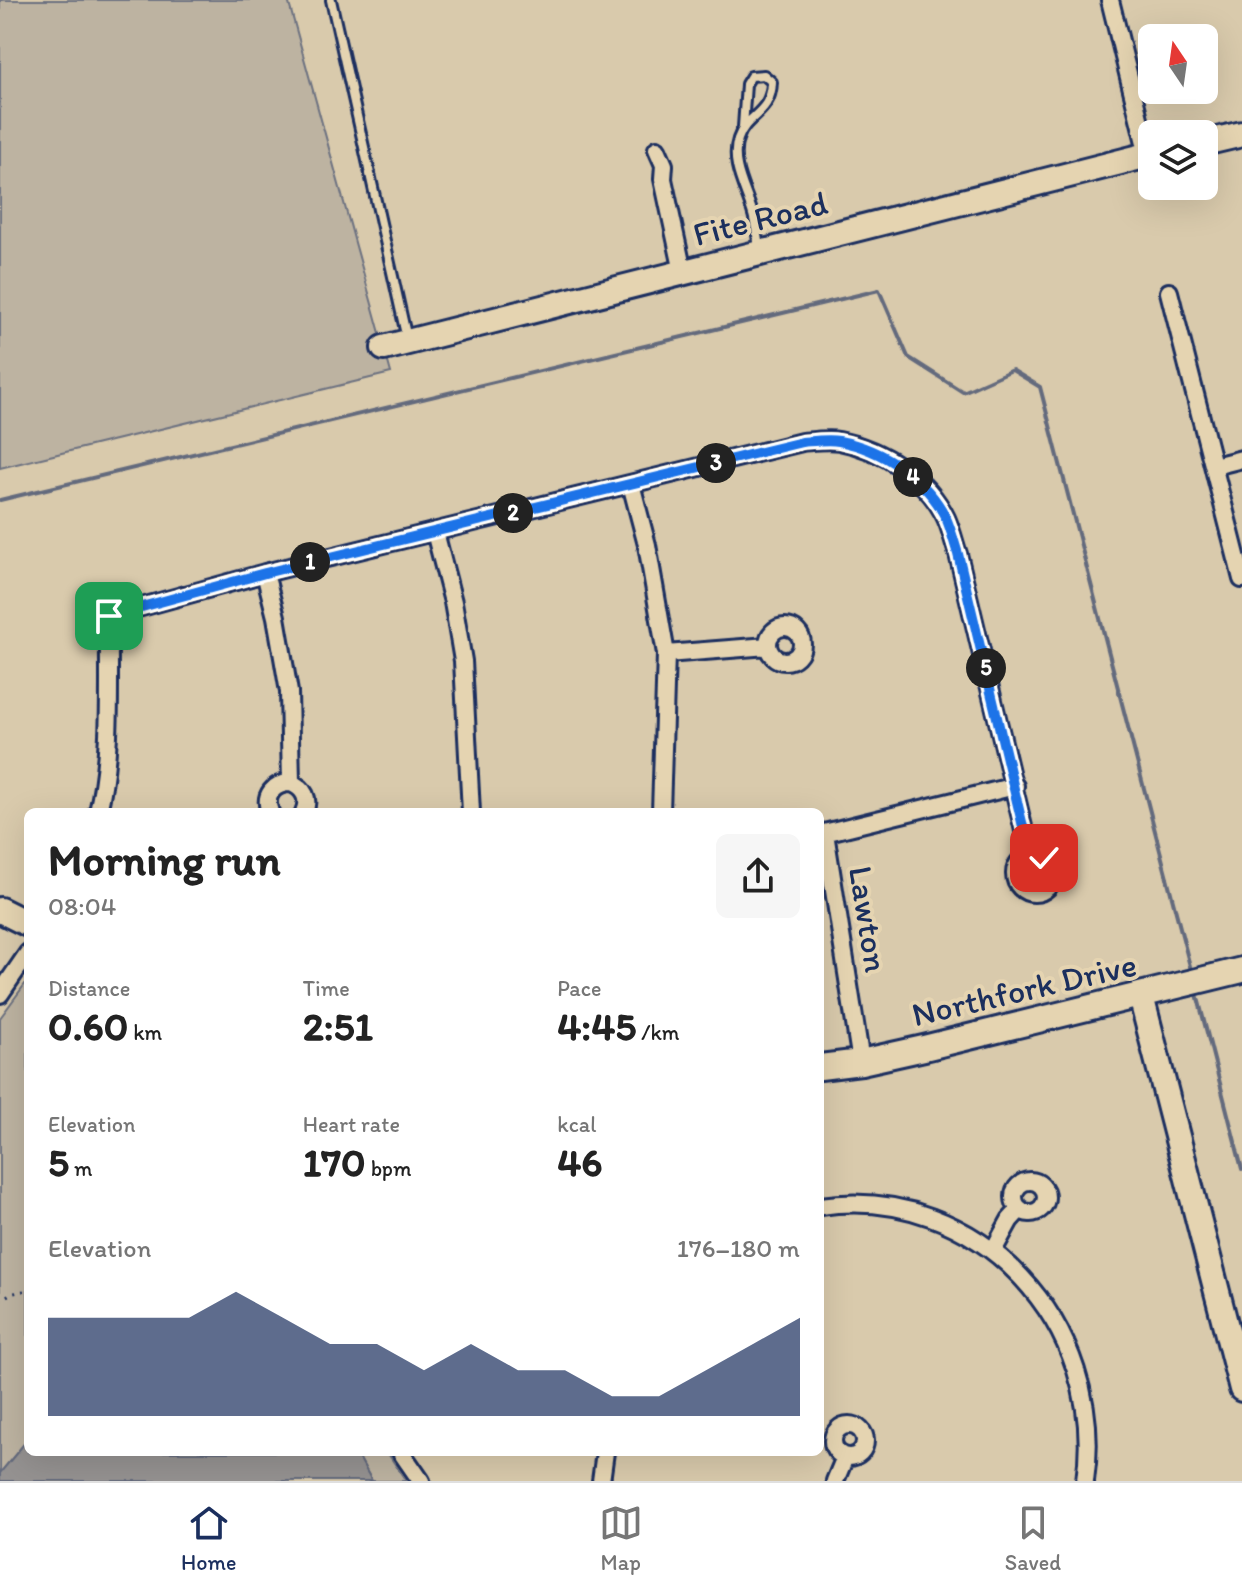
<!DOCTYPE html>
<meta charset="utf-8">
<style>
:root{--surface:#fff;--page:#f6f6f6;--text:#222;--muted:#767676;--line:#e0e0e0;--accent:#1b2f5e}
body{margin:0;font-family:Itim,sans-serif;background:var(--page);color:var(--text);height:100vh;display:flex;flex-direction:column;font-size:30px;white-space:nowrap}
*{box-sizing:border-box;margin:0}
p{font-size:26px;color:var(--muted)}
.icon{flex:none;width:44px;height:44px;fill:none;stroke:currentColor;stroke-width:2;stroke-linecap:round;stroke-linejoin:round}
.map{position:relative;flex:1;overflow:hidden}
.details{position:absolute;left:24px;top:808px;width:800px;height:648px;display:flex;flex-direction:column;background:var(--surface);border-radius:12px;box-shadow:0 8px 32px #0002}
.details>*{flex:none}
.needle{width:52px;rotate:347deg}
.tools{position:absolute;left:1138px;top:24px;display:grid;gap:16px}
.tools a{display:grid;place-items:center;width:80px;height:80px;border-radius:12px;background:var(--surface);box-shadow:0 8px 32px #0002;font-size:40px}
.pin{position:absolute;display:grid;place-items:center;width:68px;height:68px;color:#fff;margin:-34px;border-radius:16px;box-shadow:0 4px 12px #0006}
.km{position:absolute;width:40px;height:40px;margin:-20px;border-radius:50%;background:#222;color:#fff;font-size:22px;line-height:40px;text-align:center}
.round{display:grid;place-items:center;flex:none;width:84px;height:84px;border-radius:12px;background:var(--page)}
.summary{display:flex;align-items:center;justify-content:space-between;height:136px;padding:0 24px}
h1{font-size:44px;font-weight:700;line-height:60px}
.figures{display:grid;grid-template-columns:repeat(3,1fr);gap:12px;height:136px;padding:8px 24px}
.figures div{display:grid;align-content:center}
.figures b{font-size:40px;font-weight:700}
.figures small{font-size:22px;font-weight:400}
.figures p{font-size:22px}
.chart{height:224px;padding:16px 24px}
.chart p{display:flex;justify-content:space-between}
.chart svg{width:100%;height:144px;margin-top:8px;fill:var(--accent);opacity:.7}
.tabs{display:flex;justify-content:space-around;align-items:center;height:112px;border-top:2px solid var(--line);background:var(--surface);font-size:22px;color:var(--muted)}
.tabs a{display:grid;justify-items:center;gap:4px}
.tabs .on{color:var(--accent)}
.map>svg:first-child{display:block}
</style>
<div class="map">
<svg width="1242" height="1481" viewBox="0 0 1242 1481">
<rect width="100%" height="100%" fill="#d9caac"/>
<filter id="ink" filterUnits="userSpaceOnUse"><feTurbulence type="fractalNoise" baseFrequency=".0125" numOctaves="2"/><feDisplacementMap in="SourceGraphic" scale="16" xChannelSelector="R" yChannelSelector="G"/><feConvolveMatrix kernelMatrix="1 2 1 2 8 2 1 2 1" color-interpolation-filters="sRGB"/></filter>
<g filter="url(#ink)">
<path fill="#bdb3a1" stroke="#6c7180" stroke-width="2" d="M0,0h288l103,373 -391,95z
M28,980v459l-28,34v-455z
M356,1452h31l19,29h-34z"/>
<path fill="#959291" stroke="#646a7d" stroke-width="2" d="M28,1439v13h328l16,29h-372v-8z"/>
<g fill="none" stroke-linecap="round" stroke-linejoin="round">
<path stroke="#646a7d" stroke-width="4" d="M0,500l879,-210 29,67 55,35 49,-22 28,17 152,587
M1196,990l46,179"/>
<defs>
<path id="lane" d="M331,0l76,339
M743,127l3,-43 5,-8 13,-1 8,7c-1,33 -26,32 -34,57 -8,24 7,49 14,72 4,12 5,25 7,37"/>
<path id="street" d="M1110,0l38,155
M657,149l7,16 -1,14 20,93
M1169,292l73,287
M1214,466l28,-7
M631,484l16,61 19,109 -5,158
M435,532l18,70 10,59 8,151
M265,573l11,44 13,75 2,91
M768 644a17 17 0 1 1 34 0a17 17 0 1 1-34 0Z
M666,654l102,-8
M98,812c15,-64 10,-131 11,-196l156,-43 537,-131c12,-1 26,-3 37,-1 43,8 88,37 107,77 5,11 8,24 12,36l72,302
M270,812c-7,-17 4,-29 21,-29 13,5 19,16 13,29
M825,833l36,229
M820,834l195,-48
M1015 874a19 19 0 1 1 38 0a19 19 0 1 1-38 0Z
M0,994l28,-41
M1014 1197a16 16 0 1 1 32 0a16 16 0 1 1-32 0Z
M820,1206c159,-23 288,120 265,275
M993,1251l17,-31 10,-11
M833 1441a16 16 0 1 1 32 0a16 16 0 1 1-32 0Z
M401,1452l20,29
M601,1481l4,-29
M835,1481l10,-24"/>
<path id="secondary" d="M1204,143l38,-9
M384,348l768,-194
M0,910l28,14
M1141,996l101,393
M820,1067l41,-5 63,-14 318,-78"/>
</defs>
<use href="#lane" stroke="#1b2f5e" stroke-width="14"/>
<use href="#street" stroke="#1b2f5e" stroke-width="22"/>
<use href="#secondary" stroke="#1b2f5e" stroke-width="30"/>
<path stroke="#1b2f5e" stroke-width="3" stroke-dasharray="2 6" stroke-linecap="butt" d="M0,1300l10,-6 18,-4"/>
<use href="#lane" stroke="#e5d4b1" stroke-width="8"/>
<use href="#street" stroke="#e5d4b1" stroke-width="16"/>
<use href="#secondary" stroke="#e5d4b1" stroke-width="24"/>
</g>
</g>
<g fill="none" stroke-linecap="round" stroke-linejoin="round" filter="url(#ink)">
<defs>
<path id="route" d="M109,616l156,-43 537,-131c12,-1 26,-3 37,-1 43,8 88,38 107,77 5,11 8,24 12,36l72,302 14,2"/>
</defs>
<use href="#route" stroke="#fff" stroke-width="16"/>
<use href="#route" stroke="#1a73e8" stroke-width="10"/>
</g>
<g text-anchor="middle" stroke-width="8" stroke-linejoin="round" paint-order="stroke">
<g font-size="34" fill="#1b2f5e" stroke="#e5d4b1">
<text transform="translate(760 218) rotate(-14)" y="12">Fite Road</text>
<text transform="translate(869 919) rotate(81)" y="12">Lawton</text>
<text transform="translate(1024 989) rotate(-13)" y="12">Northfork Drive</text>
</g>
</g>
</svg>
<div class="tools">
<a><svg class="needle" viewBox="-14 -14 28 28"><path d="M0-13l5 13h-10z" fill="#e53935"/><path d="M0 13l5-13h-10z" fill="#767676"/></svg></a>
<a><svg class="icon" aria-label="layers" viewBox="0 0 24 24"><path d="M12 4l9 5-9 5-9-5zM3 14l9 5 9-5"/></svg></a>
</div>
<div class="pin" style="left:109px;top:616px;background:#1e9e55"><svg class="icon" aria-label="arrive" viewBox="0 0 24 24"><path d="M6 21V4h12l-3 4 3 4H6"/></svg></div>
<div class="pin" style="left:1044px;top:858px;background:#d93025"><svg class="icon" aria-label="check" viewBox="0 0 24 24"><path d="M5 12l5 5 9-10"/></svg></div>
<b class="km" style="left:310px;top:562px">1</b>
<b class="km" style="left:513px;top:513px">2</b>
<b class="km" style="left:716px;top:463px">3</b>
<b class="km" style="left:913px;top:477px">4</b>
<b class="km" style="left:986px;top:668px">5</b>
<section class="details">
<div class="summary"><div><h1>Morning run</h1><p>08:04</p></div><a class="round"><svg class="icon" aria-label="share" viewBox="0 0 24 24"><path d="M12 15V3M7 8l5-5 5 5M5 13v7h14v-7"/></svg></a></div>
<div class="figures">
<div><p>Distance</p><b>0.60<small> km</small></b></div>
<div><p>Time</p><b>2:51</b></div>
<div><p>Pace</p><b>4:45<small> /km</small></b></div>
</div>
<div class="figures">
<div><p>Elevation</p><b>5<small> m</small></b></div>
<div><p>Heart rate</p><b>170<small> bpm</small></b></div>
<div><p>kcal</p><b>46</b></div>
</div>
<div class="chart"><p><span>Elevation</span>176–180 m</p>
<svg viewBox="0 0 160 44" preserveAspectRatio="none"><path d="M0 44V14L10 14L20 14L30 14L40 6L50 14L60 22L70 22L80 30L90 22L100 30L110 30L120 38L130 38L140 30L150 22L160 14V44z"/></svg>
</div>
</section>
</div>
<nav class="tabs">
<a class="on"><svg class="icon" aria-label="home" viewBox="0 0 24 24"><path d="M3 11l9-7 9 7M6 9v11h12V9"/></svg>Home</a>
<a><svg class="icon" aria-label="map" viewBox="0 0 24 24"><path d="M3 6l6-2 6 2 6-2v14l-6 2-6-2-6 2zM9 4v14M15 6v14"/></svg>Map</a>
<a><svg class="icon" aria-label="saved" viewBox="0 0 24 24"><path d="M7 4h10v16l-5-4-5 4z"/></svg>Saved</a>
</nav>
